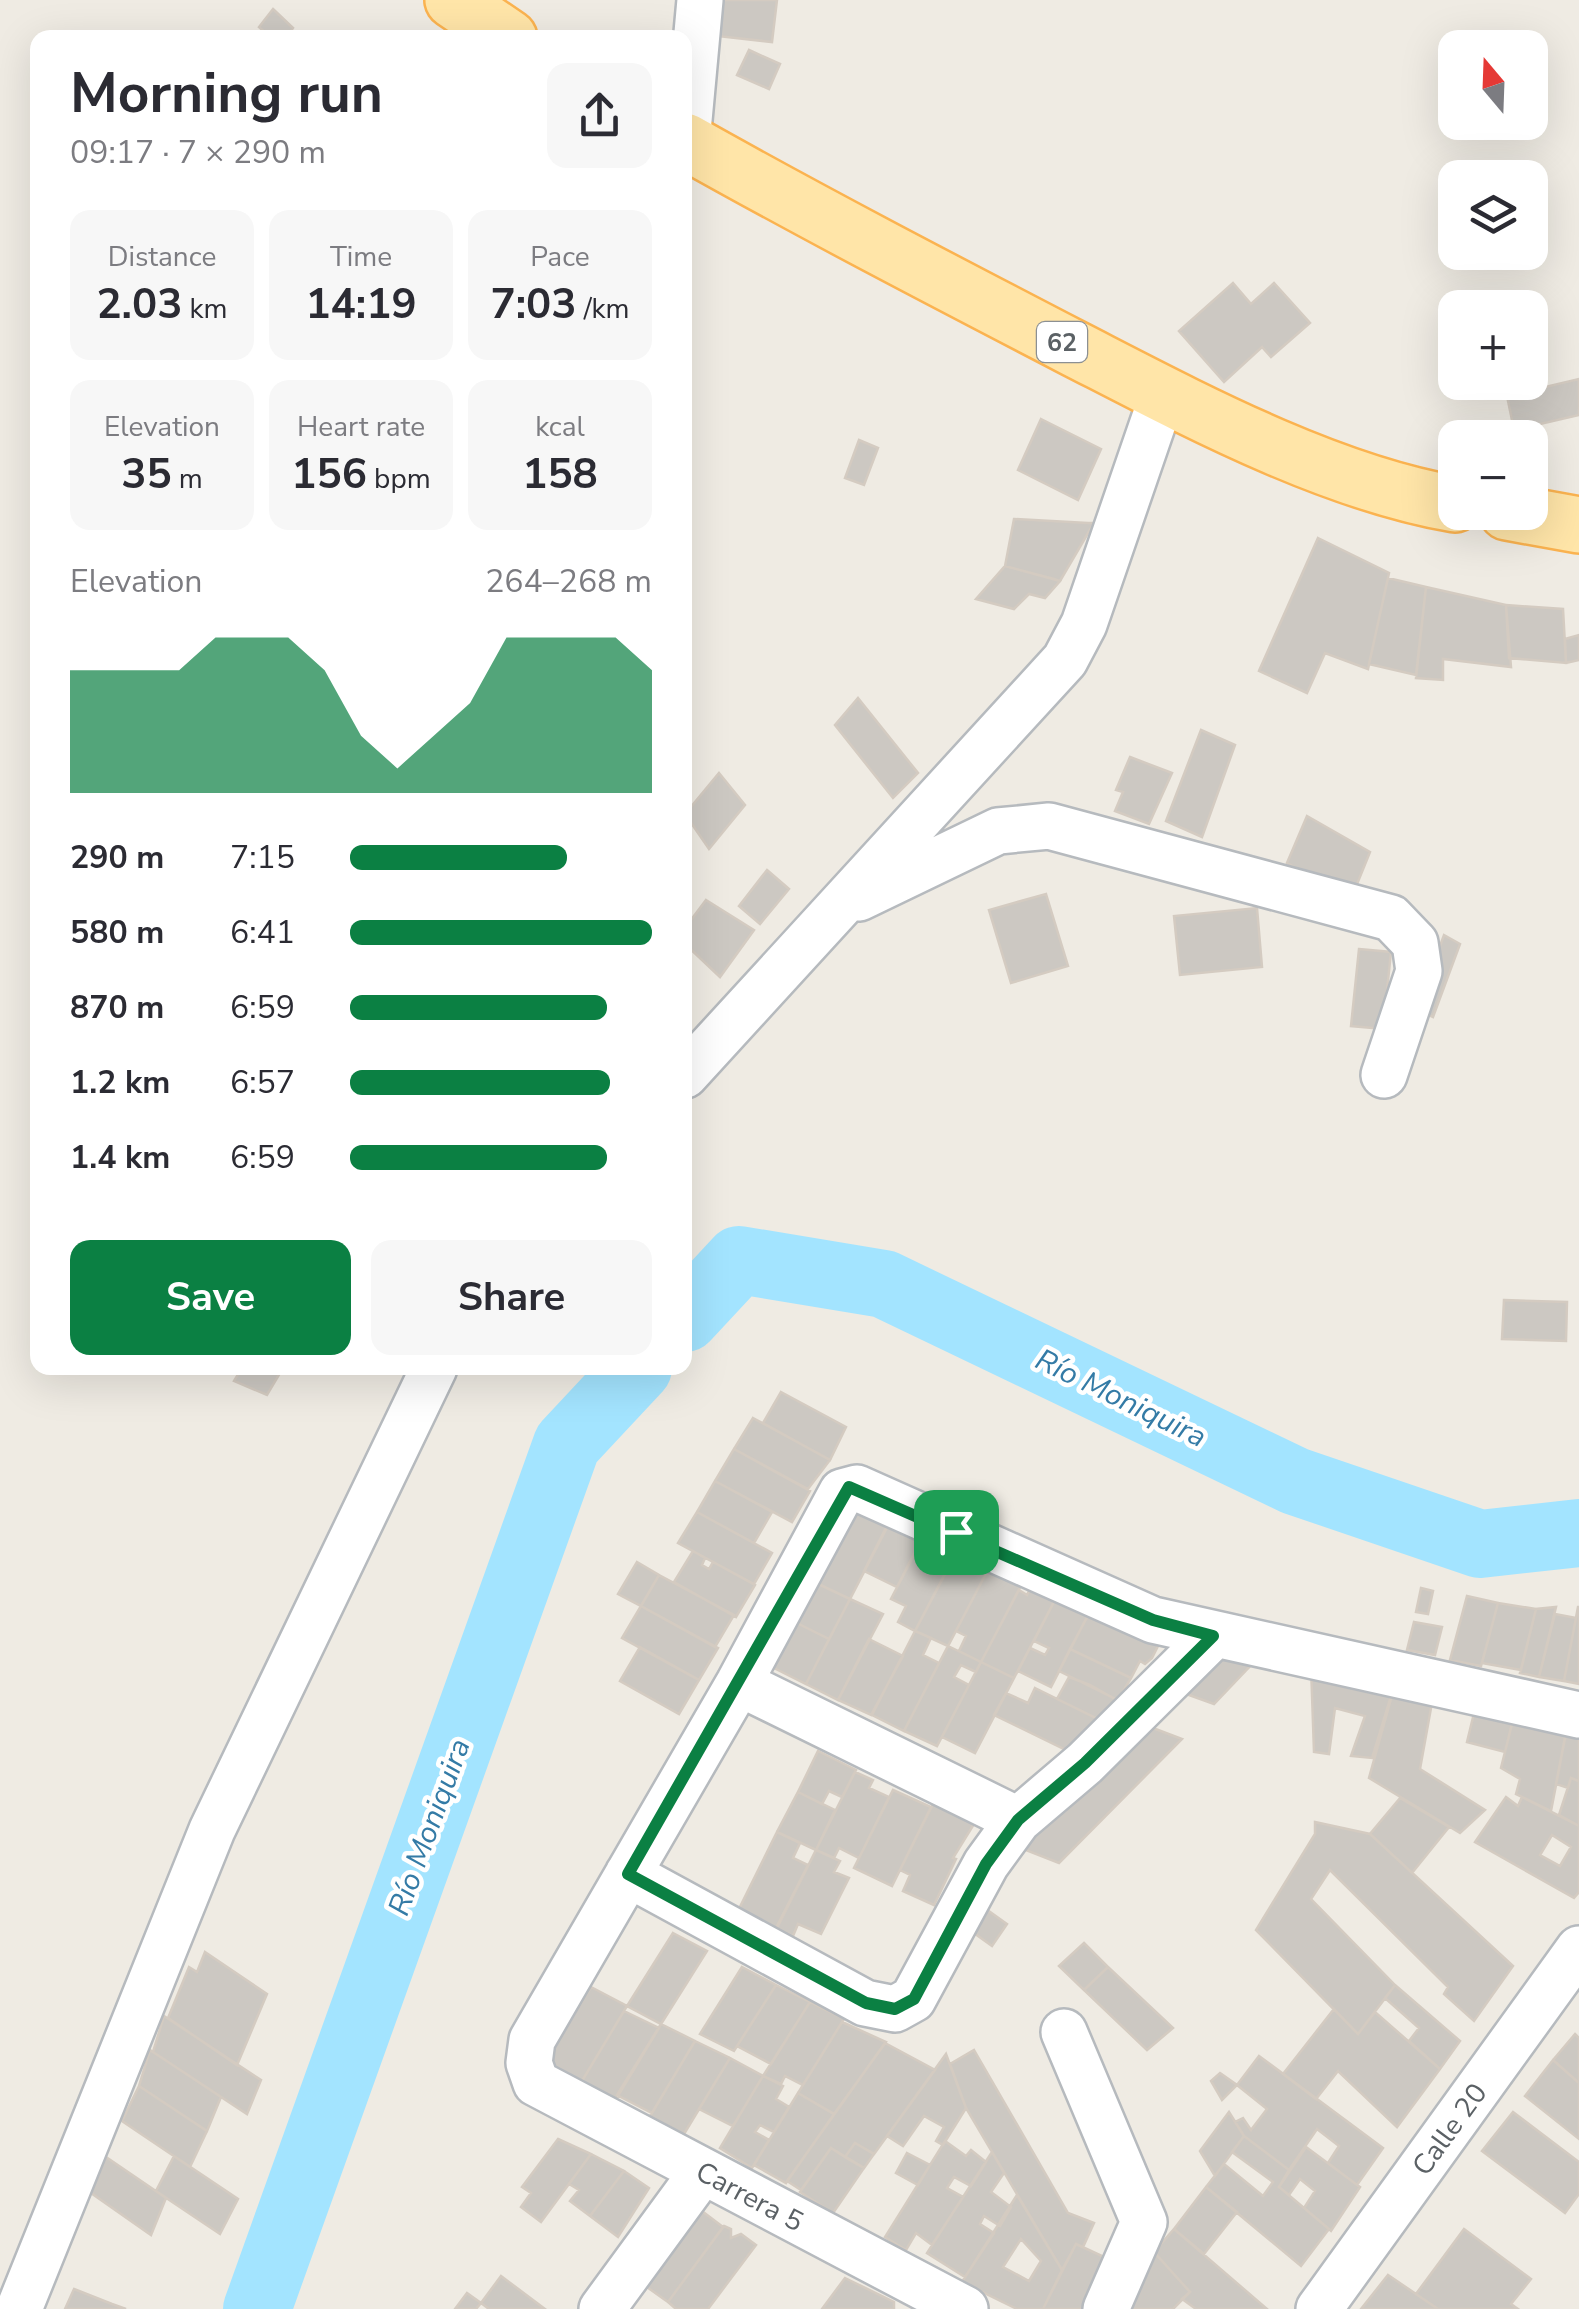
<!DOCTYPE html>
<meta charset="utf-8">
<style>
:root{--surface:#fff;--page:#f7f7f7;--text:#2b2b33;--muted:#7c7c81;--accent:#0b8043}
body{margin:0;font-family:"Nunito Sans",sans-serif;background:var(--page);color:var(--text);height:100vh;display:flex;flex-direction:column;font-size:38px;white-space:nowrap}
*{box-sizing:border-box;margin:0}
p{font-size:32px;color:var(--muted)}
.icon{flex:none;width:55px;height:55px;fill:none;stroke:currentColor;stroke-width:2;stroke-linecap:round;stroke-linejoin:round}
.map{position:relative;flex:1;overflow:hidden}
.drawer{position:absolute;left:30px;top:30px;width:662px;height:1345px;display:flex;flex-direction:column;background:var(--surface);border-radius:20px;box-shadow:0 10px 40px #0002}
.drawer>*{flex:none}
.needle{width:65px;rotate:341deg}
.fabs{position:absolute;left:1438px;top:30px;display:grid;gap:20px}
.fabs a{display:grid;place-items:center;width:110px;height:110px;border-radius:20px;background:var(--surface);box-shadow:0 10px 40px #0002;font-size:50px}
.pin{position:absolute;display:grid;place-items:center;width:85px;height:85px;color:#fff;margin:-42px;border-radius:20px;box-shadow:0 5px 15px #0006}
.round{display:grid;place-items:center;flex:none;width:105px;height:105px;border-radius:20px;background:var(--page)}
.summary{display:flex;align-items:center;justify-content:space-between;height:170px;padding:0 40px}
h1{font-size:55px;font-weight:700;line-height:75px}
.figures{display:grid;grid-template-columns:repeat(3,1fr);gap:15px;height:170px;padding:10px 40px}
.figures div{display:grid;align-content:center;border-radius:20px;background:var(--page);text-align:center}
.figures b{font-size:42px;font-weight:700}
.figures small{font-size:28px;font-weight:400}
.figures p{font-size:28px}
.chart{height:280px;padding:20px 40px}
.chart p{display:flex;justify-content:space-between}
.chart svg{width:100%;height:180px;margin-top:10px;fill:var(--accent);opacity:.7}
.cta{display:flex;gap:20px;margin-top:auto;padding:20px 40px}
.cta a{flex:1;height:115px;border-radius:20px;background:var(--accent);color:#fff;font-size:40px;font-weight:700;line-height:115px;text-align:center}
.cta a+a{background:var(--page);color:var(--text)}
ul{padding:0 40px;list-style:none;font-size:32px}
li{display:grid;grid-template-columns:160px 120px 1fr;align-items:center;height:75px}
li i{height:25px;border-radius:12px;background:var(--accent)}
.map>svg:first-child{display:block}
</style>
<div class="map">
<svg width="1579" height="2309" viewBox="0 0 1579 2309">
<rect width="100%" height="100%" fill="#efebe3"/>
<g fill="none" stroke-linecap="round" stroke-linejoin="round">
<path stroke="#a3e4ff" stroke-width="68" d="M685,1318l54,-58 145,24 411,197 185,63 99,-11
M257,2309l310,-865 71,-76"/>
</g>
<path fill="#ccc8c2" stroke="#d4cbc1" stroke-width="2.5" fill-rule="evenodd" d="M722,0h55l-5,42 -55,-6z
M273,9l20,19 -7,10h-15l-12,-11z
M749,50l31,14 -11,25 -32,-14z
M1233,283l18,21 23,-21 36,40 -39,34 -9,-10 -38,35 -45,-51z
M1579,379v36l-65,15 -7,-34z
M1041,419l60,30 -23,51 -60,-30z
M859,440l19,8 -14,37 -19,-7z
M1014,519l74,4h6l-34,58 -55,-15z
M1318,538l71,35 -21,96 -43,-16 -18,40 -48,-22z
M1005,566l49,13 6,2 -15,17 -16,-4 -15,15 -38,-10z
M1388,578l38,9 -10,88 -47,-11z
M1426,587l80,18 5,62 -68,-8v21l-27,-2z
M1506,605l57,4 3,54 -57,-5z
M1579,635v25l-13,3 -1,-24z
M858,698l60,75 -25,25 -58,-73z
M1201,730l34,15 -33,92 -36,-16z
M1130,757l42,16 -23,51 -34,-13 8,-19 -7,-2z
M719,773l26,32 -36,44 -24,-35z
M1307,816l63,36 -19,47 -64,-36z
M767,870l22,19 -29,35 -21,-18z
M1046,894l22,72 -57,17 -22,-73z
M706,900l48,30 -34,47 -35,-33v-16z
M1257,908l5,59 -82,8 -6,-59z
M1444,935l16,9 -27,73 -11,-5 -2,-12z
M1359,949l32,3 -8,77 -32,-3z
M1504,1300l63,2 -1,39 -64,-2z
M242,1368h41l-16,27 -33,-14z
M781,1392l65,35 -16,33 -67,-37z
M753,1418l77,42 -22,29 -74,-40z
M734,1449l76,42 -18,31 -77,-41z
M715,1481l57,31 -18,31 -57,-31z
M858,1497l36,17 -44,85 -36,-17z
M697,1512l75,41 -18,31 -76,-41z
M892,1516l33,16 -28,55 -33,-16z
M927,1530l33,16 -45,85 -17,-9 8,-16 -15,-7z
M959,1547l33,15 -44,84 -33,-15z
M693,1551l12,7 -3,7 7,4 4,-7 42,23 -19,32 -62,-35z
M637,1562l22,13 -18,31 -23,-12z
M992,1562l34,14 -45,86 -22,-11 7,-15 -10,-5z
M659,1575l75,40 -19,32 -74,-41z
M814,1582l36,17 -21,40 -36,-18z
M1421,1588l12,3 -5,23 -12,-2z
M1030,1589l27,7 -43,82 -33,-16 38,-72 8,5z
M1058,1594l33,15 -40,78 -33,-16 12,-23 15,7 4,-7 -15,-7z
M1467,1596l31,7 -17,63 -31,-6z
M850,1599l33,15 -45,86 -32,-16z
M1498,1603l38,6 -15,61 -39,-7z
M641,1606l77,42 -19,32 -77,-42z
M1556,1607l-17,70 -19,-4 16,-64z
M1578,1607h1v77l-15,-3z
M1090,1612l43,25 2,-4 24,11 -7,14 -7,6 -5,-3 -9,17 -61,-29z
M1555,1614l21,4 -12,63 -25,-4z
M793,1621l36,18 -23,45 -36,-18z
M1414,1622l28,5 -7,28 -28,-5z
M915,1631l16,7 -8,17 16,8 -35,68 -32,-16z
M869,1639l34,17 -32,59 -33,-15z
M948,1646l33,16 -5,10 -15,-7 -7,12 15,8 -32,61 -33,-15z
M640,1647l59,33 -20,34 -59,-33z
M1070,1649l61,29 -13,22 -59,-29z
M1227,1650l28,11 -41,43 -28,-10z
M981,1662l33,16 -39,75 -33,-16z
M1311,1666l83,20 -22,72 -21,-2 14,-40 -30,-8 -6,46 -15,-2z
M1069,1677l21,8 30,17 -18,19 -45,-22z
M1035,1688l67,33 -32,31 -76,-37 12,-22 22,10z
M1394,1688l39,9 -13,72 65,41 -25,23 -91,-55z
M1475,1709l38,10 -8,33 -38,-10z
M1514,1716l53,12 -16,83 -35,-17 4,-15 -19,-11z
M1145,1725l37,14 -123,124 -36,-14 9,-14z
M1566,1732l13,3v46l-8,-3 -3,10 -12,-4z
M818,1751l38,19 -14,27 -13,-6 -7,13 -24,-12z
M855,1772l18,8 -4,8 20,9 -30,61 -20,-10 -5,10 -18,-8z
M1571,1778l8,3v45l-20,-11z
M893,1790l38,17 -39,79 -38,-18z
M798,1792l37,18 -19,40 -39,-18z
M1506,1797l12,9 4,-9 57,29v66l-5,6 -99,-56zM1552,1835l19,12 -11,19 -20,-11z
M1400,1798l49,29 -37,46 -42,-39z
M933,1804l41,20 -21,34 3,1 -22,46 -31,-14 7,-16 -10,-5z
M1315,1822l55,12 143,132 -39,55 -30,-27 4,-7 -118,-117 -19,29 84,86 -37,49 -102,-104 59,-96z
M777,1832l23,11 -7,15 15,7 -33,65 -38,-17z
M816,1850l24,11 -6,11 15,6 -28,56 -23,-10 -5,12 -16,-8z
M979,1904l28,20 -15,22 -28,-20z
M673,1933l34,18 -46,73 -34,-18z
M1084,1943l24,24 -24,23 -25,-24z
M205,1952l62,42 -30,71 -69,-47 21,-51 8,5z
M742,1967l34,18 -42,66 -34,-17z
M1108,1967l65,61 -26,22 -63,-60z
M776,1985l34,17 -39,62 -34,-18z
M1395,1985l65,56 -20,28 -31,-28 10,-13 -34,-30z
M591,1987l36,19 -45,75 -37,-19z
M810,2002l34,17 -41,66 -18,-9 -4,8 -18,-8z
M1334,2009l24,25 17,-22 65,57 -43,58 -59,-56 -22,28 -33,-25z
M624,2011l35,17 -43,71 -34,-18z
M164,2016l97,64 -14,34 -94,-62z
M842,2022l44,20 -52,72 -36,-21z
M661,2024l34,17 -43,72 -35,-18z
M1575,2034l4,4v45l-26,-23z
M695,2041l35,17 -46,76 -34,-18z
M885,2043l50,27 -61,84 -19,-11 -10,14 -14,-9 -30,42 -14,-9z
M150,2050l71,47 -14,34 -68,-45z
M974,2050l94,163 26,10 -11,24 -7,-3 -14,26 -96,-162 -16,-44z
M946,2054l20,54 -23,37 -7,-4 8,-14 -20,-11 -21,30 -16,-10z
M1259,2056l124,92 -26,37 -29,-22 11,-17 -22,-17 -28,41 -45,-34 -9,-14 8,-4 8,12 16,-21 -30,-24z
M730,2058l33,18 -30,50 -34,-17z
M1553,2060l26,23v56l-54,-43z
M1220,2073l17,12 -15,15 -11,-19z
M763,2076l20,10 -7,13 13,8 -15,25 -14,-7 -5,7 14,8 -17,28 -32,-20z
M139,2086l68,45 -17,36 -68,-46z
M798,2093l36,21 -48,69 -32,-18z
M1229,2112l15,24 -29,40 -15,-25z
M1513,2112l66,50v32l-14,19 -83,-62z
M1244,2136l45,34 -10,17 50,42 -28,37 -95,-79 18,-23 39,32 10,-14 -41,-30z
M558,2139l33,15 -50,68 -20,-15 10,-14 -9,-6z
M945,2141l21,15 5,-6 15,12 -15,24 -17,-9 -7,11 16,9 -31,48 -16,-12 -10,17 -21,-13z
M855,2143l19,11 -10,14 -19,-11z
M1306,2147l54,40 -29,44 -27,-23 11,-17 -15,-12 -11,16 -10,-8z
M831,2148l33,20 -31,45 -33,-21z
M992,2152l12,21 -13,19 20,15 -11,19 -16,-10 -4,8 14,9 -29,44 -38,-24z
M907,2153l23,12 -12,20 -22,-12z
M591,2154l33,17 -34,45 -20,-15 9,-11 -10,-6z
M174,2156l64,43 -18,35 -64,-43z
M106,2157l60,41 -15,37 -60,-42z
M624,2171l25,17 -31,49 -28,-21z
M1206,2187l31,25 -33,42 -30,-25z
M1017,2195l45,75 -19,39h-26l-55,-27zM1021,2239l20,22 -12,20 -26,-14z
M694,2205l29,22 -55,75 -31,-22z
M724,2226l7,3v9l10,-4 15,11 -48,64h-32l-8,-7z
M1174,2229l93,80h-71l-14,-10 8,-7 -36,-40z
M1464,2229l67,50 -20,25 7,5h-80l-22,-15z
M1076,2244l37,17 -24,48h-46z
M1154,2252l36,40 -17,17h-49z
M1388,2275l3,2 47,32h-77z
M501,2276l44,33h-56l-8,-6z
M845,2278l49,24v7h-72z
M74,2289l38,15 14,5h-61z
M467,2293l14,10 -5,6h-21z"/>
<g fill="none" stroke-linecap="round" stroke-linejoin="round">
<defs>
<path id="street" d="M687,142l13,-142
M859,898l139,-67 51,-5 342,92 24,25 4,28 -35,104
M685,1075l380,-415 19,-36 79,-230
M739,1683l279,137
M628,1874l237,129 30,6 18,-10 73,-135 32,-44 67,-57 128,-127
M1064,2032l80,190 -38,87
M19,2309l193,-479 222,-462
M602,2309l101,-138
M965,2309l-429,-226 -7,-20 3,-23 207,-357 103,-191 15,-4 296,132 426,95
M1319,2309l260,-360"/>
<path id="primary" d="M453,0l56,38
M685,141c128,72 259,140 390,208 115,59 252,133 380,155
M1507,512l72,13"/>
</defs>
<use href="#street" stroke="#b6babe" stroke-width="50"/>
<use href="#primary" stroke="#fbb350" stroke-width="60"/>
<use href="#street" stroke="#fff" stroke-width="45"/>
<use href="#primary" stroke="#ffe5a8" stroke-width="55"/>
</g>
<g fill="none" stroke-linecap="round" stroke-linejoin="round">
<defs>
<path id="route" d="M849,1487l304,133 60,16 -128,127 -67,57 -32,44 -72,135 -19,10 -29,-6 -238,-129z"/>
</defs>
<use href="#route" stroke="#fff" stroke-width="20"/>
<use href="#route" stroke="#0b8043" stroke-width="12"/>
</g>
<g text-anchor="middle" stroke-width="9" stroke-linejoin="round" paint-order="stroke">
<rect fill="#fff" stroke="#8c9093" stroke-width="2.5" x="1037" y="322" width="50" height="40" rx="8"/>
<g font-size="25" font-weight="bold" fill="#5b6165">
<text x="1062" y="351">62</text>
</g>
<g font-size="28" fill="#5b6165" stroke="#fff">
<text transform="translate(1449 2129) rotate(-54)" y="10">Calle 20</text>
<text transform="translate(750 2196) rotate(28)" y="10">Carrera 5</text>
</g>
<g font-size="30" font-style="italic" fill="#347ba6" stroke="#fff">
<text transform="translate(1121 1398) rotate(26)" y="10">Río Moniquira</text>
<text transform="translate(429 1827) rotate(-70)" y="10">Río Moniquira</text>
</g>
</g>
</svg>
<div class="fabs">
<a><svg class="needle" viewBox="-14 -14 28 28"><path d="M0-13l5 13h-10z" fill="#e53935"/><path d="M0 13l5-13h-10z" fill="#7c7c81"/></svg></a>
<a><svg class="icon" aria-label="layers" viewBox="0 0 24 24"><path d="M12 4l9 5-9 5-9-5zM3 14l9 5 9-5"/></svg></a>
<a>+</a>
<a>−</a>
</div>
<div class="pin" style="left:956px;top:1532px;background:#1e9e55"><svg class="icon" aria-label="arrive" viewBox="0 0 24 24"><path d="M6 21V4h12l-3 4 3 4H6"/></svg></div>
<section class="drawer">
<div class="summary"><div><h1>Morning run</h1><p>09:17 · 7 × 290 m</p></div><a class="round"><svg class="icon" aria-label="share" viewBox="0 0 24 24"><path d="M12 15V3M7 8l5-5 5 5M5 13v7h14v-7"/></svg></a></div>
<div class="figures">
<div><p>Distance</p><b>2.03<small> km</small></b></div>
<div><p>Time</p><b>14:19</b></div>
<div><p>Pace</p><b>7:03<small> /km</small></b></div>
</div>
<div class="figures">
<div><p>Elevation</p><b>35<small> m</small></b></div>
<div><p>Heart rate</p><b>156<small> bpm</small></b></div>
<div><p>kcal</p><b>158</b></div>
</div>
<div class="chart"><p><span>Elevation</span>264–268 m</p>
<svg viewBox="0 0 160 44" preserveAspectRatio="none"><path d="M0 44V14L10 14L20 14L30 14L40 6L50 6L60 6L70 14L80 30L90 38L100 30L110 22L120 6L130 6L140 6L150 6L160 14V44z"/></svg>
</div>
<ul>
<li><b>290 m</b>7:15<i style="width:72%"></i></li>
<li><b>580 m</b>6:41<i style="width:100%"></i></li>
<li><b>870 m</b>6:59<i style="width:85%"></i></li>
<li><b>1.2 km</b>6:57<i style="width:86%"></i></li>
<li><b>1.4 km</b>6:59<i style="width:85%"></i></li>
</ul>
<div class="cta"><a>Save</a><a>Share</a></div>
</section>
</div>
